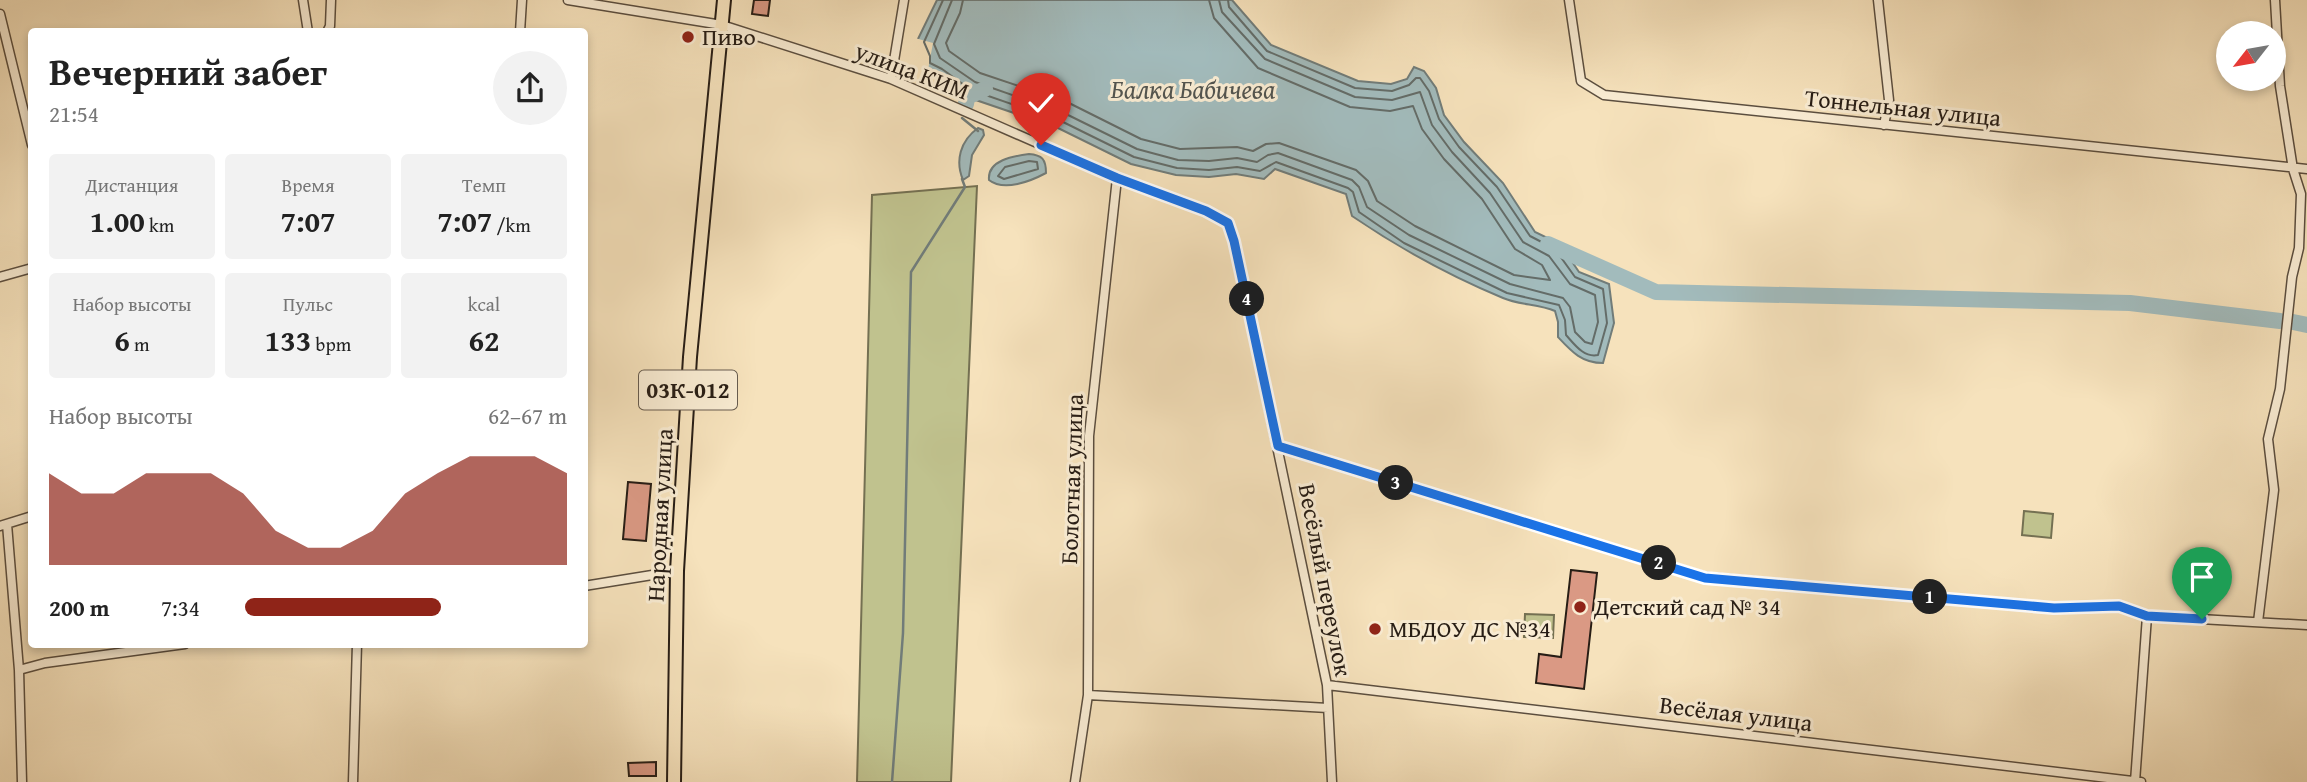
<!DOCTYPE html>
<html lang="ru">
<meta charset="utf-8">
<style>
:root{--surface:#fff;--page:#f2f2f2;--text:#222;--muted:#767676;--accent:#8f2418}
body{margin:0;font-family:"Gentium Book Plus",serif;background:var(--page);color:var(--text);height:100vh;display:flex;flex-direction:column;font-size:26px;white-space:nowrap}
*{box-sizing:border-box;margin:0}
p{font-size:23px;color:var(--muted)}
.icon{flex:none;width:38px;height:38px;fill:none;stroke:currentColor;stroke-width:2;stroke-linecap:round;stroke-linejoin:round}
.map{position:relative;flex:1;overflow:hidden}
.details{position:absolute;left:28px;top:28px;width:560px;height:620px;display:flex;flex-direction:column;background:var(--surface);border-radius:7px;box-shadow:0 4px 10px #0003}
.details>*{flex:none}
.needle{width:46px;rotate:239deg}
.controls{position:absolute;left:2216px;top:21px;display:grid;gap:14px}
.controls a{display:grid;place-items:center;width:70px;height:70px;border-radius:50%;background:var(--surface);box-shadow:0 4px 10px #0003;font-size:35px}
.pin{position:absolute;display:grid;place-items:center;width:60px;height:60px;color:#fff;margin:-72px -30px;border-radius:50% 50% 50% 0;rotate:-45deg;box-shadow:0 0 7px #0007}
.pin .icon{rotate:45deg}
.km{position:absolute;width:35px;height:35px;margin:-18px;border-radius:50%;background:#222;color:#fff;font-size:19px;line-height:35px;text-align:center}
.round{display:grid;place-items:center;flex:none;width:74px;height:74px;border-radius:37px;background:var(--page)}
.overview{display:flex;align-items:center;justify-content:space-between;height:119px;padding:0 21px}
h1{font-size:38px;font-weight:700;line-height:52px}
.stats{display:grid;grid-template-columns:repeat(3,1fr);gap:10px;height:119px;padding:7px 21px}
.stats div{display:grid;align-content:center;border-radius:7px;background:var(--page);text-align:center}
.stats b{font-size:30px;font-weight:700}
.stats small{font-size:19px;font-weight:400}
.stats p{font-size:19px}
.chart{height:196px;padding:14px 21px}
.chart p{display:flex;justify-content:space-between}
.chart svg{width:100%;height:126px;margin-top:7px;fill:var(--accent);opacity:.7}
ul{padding:0 21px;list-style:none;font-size:23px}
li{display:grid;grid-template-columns:112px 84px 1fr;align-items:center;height:52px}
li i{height:18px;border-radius:9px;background:var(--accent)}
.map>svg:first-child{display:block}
</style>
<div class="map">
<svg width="2307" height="782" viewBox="0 0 2307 782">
<rect width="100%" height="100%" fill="#f6e2bc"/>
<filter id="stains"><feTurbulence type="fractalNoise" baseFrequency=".00286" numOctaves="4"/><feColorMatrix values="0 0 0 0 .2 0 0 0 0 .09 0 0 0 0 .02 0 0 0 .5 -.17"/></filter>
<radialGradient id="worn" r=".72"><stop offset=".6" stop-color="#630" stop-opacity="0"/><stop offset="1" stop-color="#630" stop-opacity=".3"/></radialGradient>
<path fill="#c0c28e" stroke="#747052" stroke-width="2" d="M977,186l-26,596h-94l15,-587z
M2024,511l29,3 -2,24 -29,-3z
M1525,614l29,1 -1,23 -29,-1z"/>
<path fill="#a2bbbc" stroke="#717c79" stroke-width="2" d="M937,0h295l39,45 87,36 33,3 16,-5 7,-12 10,4 12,17 8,27 20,27 39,41 32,49 25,12 19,28 30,12 5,39 -11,40c-21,0 -31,-11 -45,-26v-15l-3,-11c-16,-7 -36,-6 -52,-13 -53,-22 -104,-50 -151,-82l-6,-22 -71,-25 -11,10 -28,-5 -27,3 -33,-2 -45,-11 -73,-36 -91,-31 -29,-23 -23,-6 9,-9 -8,-16z
M978,128l5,2 1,5 -12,20 -3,21 -6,4c-8,-19 -3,-39 15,-52z
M1029,154c13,1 17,5 17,19 -15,8 -42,19 -57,7 -2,-20 25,-24 40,-26z"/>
<path fill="#f6e2bc" d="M915,38l18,5 -6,32 -16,-5v-7l9,-6 -7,-13z"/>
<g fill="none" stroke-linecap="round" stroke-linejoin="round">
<path stroke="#646c68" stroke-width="2" d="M943,0l-19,42 6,14v7l12,6 29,21 90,31 73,36 43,11 32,2 28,-3 23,4 16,-9 72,26 5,4 6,20 45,31 103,50 52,12 6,15 1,15c9,10 18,23 32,20l9,-32 -4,-34 -28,-12 -20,-28 -25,-13 -33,-49 -38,-40 -20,-28 -10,-28 -9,-13h-4l-7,7 -17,6 -37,-3 -88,-37 -38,-44 -1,-7
M952,0l-18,44 6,14 35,24 89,31 73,36 41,11 31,1 28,-3 20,4 11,-7 10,-2 74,27 7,7 8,20 42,28 101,49 53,14 7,9 5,25 10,10 7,2 6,-22 -3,-27 -25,-11 -21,-28 -26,-14 -33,-49 -38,-41 -20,-27 -12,-33 -28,8 -37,-3 -90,-38 -43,-47 -3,-12
M963,0l-3,13 -14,30 3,8 31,22 89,30 72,36 39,10 57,-2 16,4 13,-7 13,-1 77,27 12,11 9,20 38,25 99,49 36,5 -8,-15 -27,-16 -33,-50 -38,-40 -22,-30 -9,-23 -23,5 -40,-4 -92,-39 -44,-50 -5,-18
M1029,161l8,1 1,7 -34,10 -6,-3 7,-9z"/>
<path stroke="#717c79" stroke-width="2.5" d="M962,118l16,13
M892,782l11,-149 8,-361 54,-85 -3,-8"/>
<path stroke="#a2bbbc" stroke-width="16" d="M966,104l1,-7 18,-8
M1548,244l108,48 474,11 150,18
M2293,322l14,3"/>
</g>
<path fill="#da9984" stroke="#271d15" stroke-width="2" d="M754,0h16l-2,16 -16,-2z
M628,482l23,2 -5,57 -23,-2z
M1571,570l26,3 -13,116 -48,-6 3,-29 22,3z
M656,762v14h-27l-1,-13z"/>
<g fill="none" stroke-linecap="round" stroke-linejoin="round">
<defs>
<path id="street" d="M303,0l5,32
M568,0l154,25 169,54 226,99 89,33 22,12 6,18 93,444 5,97
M1569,0l12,81 23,14 703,74
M1878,0l11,100 -5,25
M0,14l32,131
M327,32l3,-6 1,-26
M520,32l2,-32
M891,79l13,-79
M0,277l32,-9
M1278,446l427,131 349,31 65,-2 28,10 160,9
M7,524l12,146 3,112
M0,526l32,-10
M584,586l93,-15
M2258,622l16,-132 -6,-51 12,-50 12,-112 7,-29 2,-54 -8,-25 -13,-83 -5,-86
M19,670l26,-7 140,-19
M1327,685l814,97
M1088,695l240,13
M353,782l4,-138
M1075,782l13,-87 1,-259 28,-258
M2135,782l12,-166"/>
<path id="primary" d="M674,782l3,-211 13,-214 34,-357"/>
</defs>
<use href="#street" stroke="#5b4e3f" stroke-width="11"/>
<use href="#primary" stroke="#271d15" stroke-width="16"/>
<use href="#street" stroke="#f9ecd3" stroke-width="8"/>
<use href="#primary" stroke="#f6e2bc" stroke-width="12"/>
</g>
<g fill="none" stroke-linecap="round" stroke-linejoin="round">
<defs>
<path id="route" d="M1041,145l76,33 89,33 22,12 6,18 44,205 427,132 349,30 65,-2 28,10 55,3"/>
</defs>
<use href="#route" stroke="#fff" stroke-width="14"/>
<use href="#route" stroke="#1a73e8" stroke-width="9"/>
</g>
<g fill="#8f2418" stroke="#f9ecd3" stroke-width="2.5">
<circle cx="688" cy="37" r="7"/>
<circle cx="1580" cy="607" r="7"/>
<circle cx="1375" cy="629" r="7"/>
</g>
<g text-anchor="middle" stroke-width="6" stroke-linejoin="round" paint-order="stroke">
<rect fill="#f9ecd3" stroke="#665b4e" stroke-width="2" x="639" y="370.5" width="98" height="39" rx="5"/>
<g font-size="23" font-weight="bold" fill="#271d15">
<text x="688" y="398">03К-012</text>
</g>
<g font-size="24" fill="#271d15" stroke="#f9ecd3" text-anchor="start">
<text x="702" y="45">Пиво</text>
<text x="1594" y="615">Детский сад № 34</text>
<text x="1389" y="637">МБДОУ ДС №34</text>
</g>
<g font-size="24" fill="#271d15" stroke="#f9ecd3">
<text transform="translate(912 71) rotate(21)" y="8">улица КИМ</text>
<text transform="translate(1903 108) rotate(6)" y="8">Тоннельная улица</text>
<text transform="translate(1072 479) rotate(-88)" y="8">Болотная улица</text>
<text transform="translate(660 515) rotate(-87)" y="8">Народная улица</text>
<text transform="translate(1325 580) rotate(79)" y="8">Весёлый переулок</text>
<text transform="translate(1736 714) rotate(7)" y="8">Весёлая улица</text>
</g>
<g font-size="26" font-style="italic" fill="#52544f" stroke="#f9ecd3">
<text x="1193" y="98">Балка Бабичева</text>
</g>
</g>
<rect width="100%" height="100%" filter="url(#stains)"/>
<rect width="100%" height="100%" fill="url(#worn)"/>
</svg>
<div class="controls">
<a><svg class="needle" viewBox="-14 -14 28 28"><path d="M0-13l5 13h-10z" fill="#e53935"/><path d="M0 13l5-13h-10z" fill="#767676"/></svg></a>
</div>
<div class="pin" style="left:2202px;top:619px;background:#1e9e55"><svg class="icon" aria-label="arrive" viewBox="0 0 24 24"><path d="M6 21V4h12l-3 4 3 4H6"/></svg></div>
<div class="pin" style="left:1041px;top:145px;background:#d93025"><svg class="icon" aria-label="check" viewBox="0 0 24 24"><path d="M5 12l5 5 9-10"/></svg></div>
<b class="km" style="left:1930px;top:597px">1</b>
<b class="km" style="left:1659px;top:563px">2</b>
<b class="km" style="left:1396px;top:483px">3</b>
<b class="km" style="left:1247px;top:299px">4</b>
<section class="details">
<div class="overview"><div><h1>Вечерний забег</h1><p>21:54</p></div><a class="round"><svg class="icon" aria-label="share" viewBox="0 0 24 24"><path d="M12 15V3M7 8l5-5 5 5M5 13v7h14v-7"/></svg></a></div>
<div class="stats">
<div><p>Дистанция</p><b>1.00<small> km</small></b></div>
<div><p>Время</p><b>7:07</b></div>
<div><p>Темп</p><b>7:07<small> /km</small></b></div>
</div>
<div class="stats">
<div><p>Набор высоты</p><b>6<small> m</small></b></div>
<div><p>Пульс</p><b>133<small> bpm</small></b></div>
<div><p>kcal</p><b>62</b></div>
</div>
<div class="chart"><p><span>Набор высоты</span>62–67 m</p>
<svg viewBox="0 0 160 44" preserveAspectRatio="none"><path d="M0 44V12L10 19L20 19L30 12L40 12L50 12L60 19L70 32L80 38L90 38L100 32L110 19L120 12L130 6L140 6L150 6L160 12V44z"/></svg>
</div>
<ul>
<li><b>200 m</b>7:34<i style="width:61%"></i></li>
</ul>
</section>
</div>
